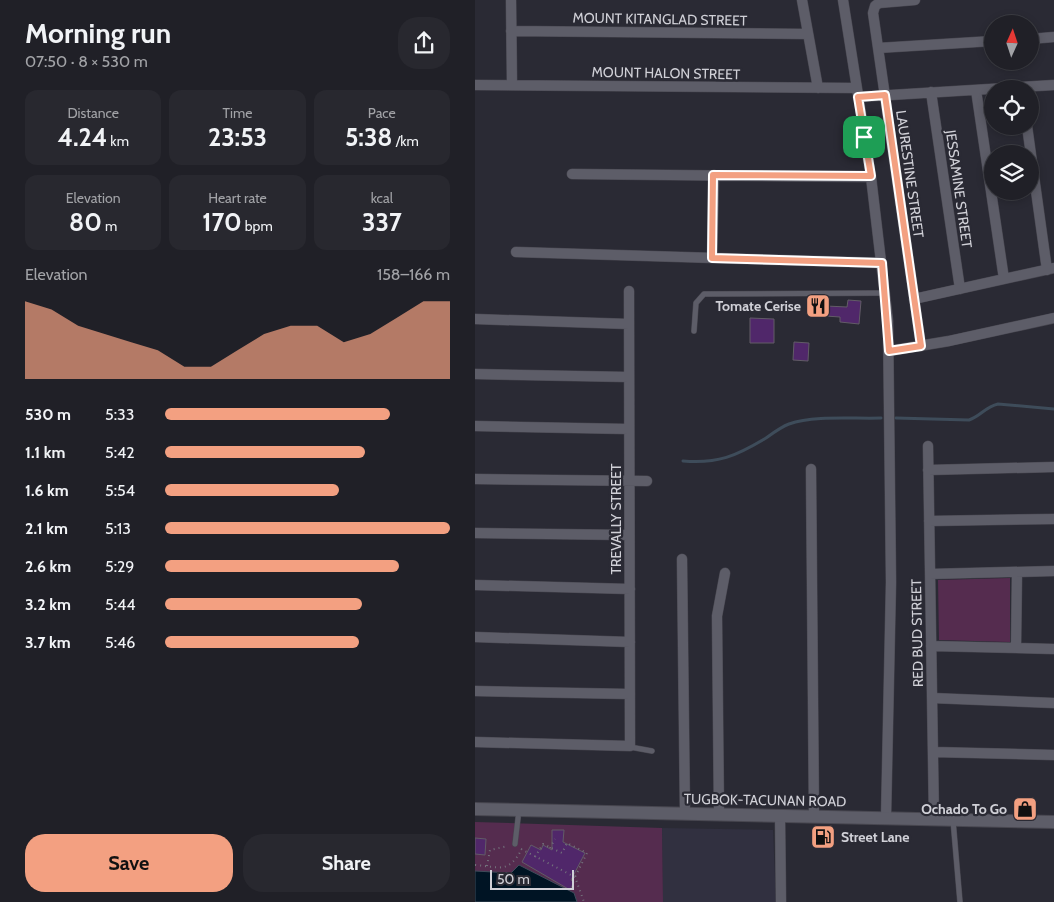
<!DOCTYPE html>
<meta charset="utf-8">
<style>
:root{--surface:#202027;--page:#28282f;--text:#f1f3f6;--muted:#a2a3a7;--line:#3d3e44;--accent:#f3a081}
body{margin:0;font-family:Cabin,sans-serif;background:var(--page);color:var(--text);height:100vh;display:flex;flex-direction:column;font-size:19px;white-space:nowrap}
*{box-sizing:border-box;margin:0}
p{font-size:16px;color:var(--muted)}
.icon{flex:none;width:28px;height:28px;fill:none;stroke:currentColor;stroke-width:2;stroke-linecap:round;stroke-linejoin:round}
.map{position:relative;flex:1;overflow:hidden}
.side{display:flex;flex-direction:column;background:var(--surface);width:475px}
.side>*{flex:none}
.needle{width:32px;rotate:3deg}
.fabs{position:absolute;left:509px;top:15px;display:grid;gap:10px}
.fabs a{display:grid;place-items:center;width:55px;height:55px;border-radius:50%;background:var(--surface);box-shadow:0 2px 8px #0003,0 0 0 1px var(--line);font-size:25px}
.scale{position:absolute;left:15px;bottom:12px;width:84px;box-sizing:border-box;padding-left:5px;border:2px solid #d0d0d7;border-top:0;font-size:14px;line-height:18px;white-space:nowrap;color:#d0d0d7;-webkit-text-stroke:4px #2a2a34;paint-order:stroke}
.pin{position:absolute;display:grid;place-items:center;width:42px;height:42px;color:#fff;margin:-21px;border-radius:10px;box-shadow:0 2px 8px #0006}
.round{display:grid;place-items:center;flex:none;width:52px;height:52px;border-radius:20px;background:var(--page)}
.headline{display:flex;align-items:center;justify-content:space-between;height:85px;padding:0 25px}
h1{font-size:28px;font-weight:700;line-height:38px}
.figures{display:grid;grid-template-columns:repeat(3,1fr);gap:8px;height:85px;padding:5px 25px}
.figures div{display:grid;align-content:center;border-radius:12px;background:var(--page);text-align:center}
.figures b{font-size:25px;font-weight:700}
.figures small{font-size:14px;font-weight:400}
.figures p{font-size:14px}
.chart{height:140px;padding:10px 25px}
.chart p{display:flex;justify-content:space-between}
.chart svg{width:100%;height:90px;margin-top:5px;fill:var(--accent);opacity:.7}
.primary-button{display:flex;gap:10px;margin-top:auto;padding:10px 25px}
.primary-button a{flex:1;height:58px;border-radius:20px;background:var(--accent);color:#111;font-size:20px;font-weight:700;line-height:58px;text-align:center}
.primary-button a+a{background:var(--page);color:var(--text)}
ul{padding:0 25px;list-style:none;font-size:16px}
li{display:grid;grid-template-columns:80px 60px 1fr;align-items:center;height:38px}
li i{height:12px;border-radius:6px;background:var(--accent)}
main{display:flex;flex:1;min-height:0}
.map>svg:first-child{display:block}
</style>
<main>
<section class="side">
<div class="headline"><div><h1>Morning run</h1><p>07:50 · 8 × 530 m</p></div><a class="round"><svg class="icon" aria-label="share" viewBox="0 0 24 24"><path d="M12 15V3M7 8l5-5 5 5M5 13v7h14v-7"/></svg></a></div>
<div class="figures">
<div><p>Distance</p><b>4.24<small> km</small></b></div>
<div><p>Time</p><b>23:53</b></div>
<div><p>Pace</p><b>5:38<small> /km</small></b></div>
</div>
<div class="figures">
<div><p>Elevation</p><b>80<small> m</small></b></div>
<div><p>Heart rate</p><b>170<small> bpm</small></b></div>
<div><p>kcal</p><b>337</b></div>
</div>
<div class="chart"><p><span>Elevation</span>158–166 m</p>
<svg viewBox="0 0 160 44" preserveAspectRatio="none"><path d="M0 44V6L10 10L20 18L30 22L40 26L50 30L60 38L70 38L80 30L90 22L100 18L110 18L120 26L130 22L140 14L150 6L160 6V44z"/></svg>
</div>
<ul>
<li><b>530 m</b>5:33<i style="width:79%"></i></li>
<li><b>1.1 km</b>5:42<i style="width:70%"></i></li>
<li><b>1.6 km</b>5:54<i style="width:61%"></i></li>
<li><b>2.1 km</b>5:13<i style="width:100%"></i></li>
<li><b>2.6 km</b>5:29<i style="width:82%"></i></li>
<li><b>3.2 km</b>5:44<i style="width:69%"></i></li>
<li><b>3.7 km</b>5:46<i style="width:68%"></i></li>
</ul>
<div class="primary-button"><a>Save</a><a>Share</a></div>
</section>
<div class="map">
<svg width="579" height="902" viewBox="0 0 579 902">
<rect width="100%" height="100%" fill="#2a2a34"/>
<path fill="#313040" d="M187,828l111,2 3,72h-113z"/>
<path fill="#552c4f" d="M535,578v64l-71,-2 -1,-60z
M0,822l187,6 1,74h-188z"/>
<path fill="#001424" stroke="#3e4c5a" d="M44,865l55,28 3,9h-102v-31l36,2z"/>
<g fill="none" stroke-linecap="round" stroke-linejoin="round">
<path stroke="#3e4c5a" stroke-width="3" d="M421,418l73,2c12,-4 16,-13 29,-16l56,5
M208,461c35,3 53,-5 83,-23 7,-5 15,-11 23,-14 25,-9 65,-5 92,-6"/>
</g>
<path fill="#50276a" stroke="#625c67" d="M337,298l14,1v7l21,1 1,-7 13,1 -2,23 -19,-2v-5l-29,-2z
M275,318l24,1v24h-24z
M319,342l15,1 -1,18 -15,-1z
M77,830h12l-1,12 22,11 -14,27 3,2 -4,8 -48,-28 9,-17 10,5 2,-5 9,5z
M0,838l11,1 -1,16 -10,-1z"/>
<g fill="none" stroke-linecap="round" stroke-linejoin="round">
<defs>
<path id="service" d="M219,331l2,-28 8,-9 181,-1
M155,747l22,4
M478,820l7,82
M40,844l4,-34"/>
<path id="minor" d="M36,0l1,85
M327,0l16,88
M368,0l28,177 17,144 3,261 -5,236
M440,0l-36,3 -4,3 -2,7 48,333
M36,31l297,3
M555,39l24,-2
M403,48l115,-7
M0,85l382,3
M501,90l28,189
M456,92l29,197
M383,97l196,-12
M552,126l20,144
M97,174l299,3
M41,252l366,11
M237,258l2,-83
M439,299l140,-31
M0,319l154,5
M414,351l60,-10 105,-23
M0,374l154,3
M0,426l154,3
M453,446l6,373
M336,469l3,348
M453,470l126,-3
M0,479l172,2
M454,521l125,-2
M0,533l154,2
M207,559l3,255
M455,574l124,-3
M0,585l155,4
M0,637l155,5
M456,646l123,3
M541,648l1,-76
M0,691l155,3
M457,698l122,5
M0,742l155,4 -1,-455
M458,752l121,3
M244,815l-2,-199 8,-43
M305,816l1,86"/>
<path id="tertiary" d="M0,809l579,13"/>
</defs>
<use href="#service" stroke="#484750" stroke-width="6"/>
<use href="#minor" stroke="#484750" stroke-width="11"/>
<use href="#tertiary" stroke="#484750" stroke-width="14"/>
<path stroke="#74747d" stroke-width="2" stroke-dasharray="1 4" stroke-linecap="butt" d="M75,848l5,-9
M46,849l54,28 9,25
M60,857l8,-13 19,9 5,-10 20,10 -12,24
M0,865c25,2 33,9 47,-16
M12,866l3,-16 18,-4"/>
<use href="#service" stroke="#5d5d68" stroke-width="5"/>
<use href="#minor" stroke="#5d5d68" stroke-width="10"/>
<use href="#tertiary" stroke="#5d5d68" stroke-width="12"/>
</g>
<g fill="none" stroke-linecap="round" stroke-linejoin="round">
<defs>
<path id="route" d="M410,95l36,251 -32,5 -7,-88 -170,-5 1,-83 158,1 -13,-79z"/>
</defs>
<use href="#route" stroke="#fff" stroke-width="10"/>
<use href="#route" stroke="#f3a081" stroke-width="6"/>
</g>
<defs>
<symbol id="restaurant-square" viewBox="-11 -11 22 22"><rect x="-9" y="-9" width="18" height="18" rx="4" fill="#f3a081" stroke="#2a2a34"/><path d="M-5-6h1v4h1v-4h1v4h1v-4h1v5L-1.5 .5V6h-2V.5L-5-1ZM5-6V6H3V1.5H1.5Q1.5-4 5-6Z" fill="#111"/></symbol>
<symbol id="shop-square" viewBox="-11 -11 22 22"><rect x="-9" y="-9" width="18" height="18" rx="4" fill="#f3a081" stroke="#2a2a34"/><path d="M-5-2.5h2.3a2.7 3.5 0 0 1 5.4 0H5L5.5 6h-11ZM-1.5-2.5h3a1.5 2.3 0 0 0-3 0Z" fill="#111"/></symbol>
<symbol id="fuel-square" viewBox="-11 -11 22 22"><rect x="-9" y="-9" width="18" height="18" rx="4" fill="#f3a081" stroke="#2a2a34"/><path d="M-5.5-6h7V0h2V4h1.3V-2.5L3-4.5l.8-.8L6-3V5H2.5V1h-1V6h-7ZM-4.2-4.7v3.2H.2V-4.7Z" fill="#111"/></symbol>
</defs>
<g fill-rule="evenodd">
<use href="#restaurant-square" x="329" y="292" width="28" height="28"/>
<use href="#shop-square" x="536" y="795" width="28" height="28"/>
<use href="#fuel-square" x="334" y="823" width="28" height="28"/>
</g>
<g text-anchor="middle" stroke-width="4.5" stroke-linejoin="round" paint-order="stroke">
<g font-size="14" fill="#d0d0d7" stroke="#2a2a34">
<text transform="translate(185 19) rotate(1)" y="5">MOUNT KITANGLAD STREET</text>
<text transform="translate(191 73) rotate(1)" y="5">MOUNT HALON STREET</text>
<text transform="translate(435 174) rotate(82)" y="5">LAURESTINE STREET</text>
<text transform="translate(484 189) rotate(82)" y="5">JESSAMINE STREET</text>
<text transform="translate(141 519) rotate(-90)" y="5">TREVALLY STREET</text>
<text transform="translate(442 633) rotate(-91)" y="5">RED BUD STREET</text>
<text transform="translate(290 800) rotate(1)" y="5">TUGBOK-TACUNAN ROAD</text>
</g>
<g font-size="14" font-weight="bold" fill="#d0d0d7" stroke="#2a2a34" text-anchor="end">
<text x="326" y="311">Tomate Cerise</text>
<text x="532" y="814">Ochado To Go</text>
<text x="366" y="842" text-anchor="start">Street Lane</text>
</g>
</g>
</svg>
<div class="fabs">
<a><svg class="needle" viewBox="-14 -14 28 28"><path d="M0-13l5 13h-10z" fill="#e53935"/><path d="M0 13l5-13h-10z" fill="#a2a3a7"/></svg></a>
<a><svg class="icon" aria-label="locate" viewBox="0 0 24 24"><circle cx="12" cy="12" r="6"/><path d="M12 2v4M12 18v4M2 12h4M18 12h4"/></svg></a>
<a><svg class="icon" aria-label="layers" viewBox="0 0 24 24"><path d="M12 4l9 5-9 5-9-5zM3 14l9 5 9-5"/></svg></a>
</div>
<div class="scale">50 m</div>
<div class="pin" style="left:389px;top:137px;background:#1e9e55"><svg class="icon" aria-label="arrive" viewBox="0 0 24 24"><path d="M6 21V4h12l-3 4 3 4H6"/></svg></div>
</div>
</main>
